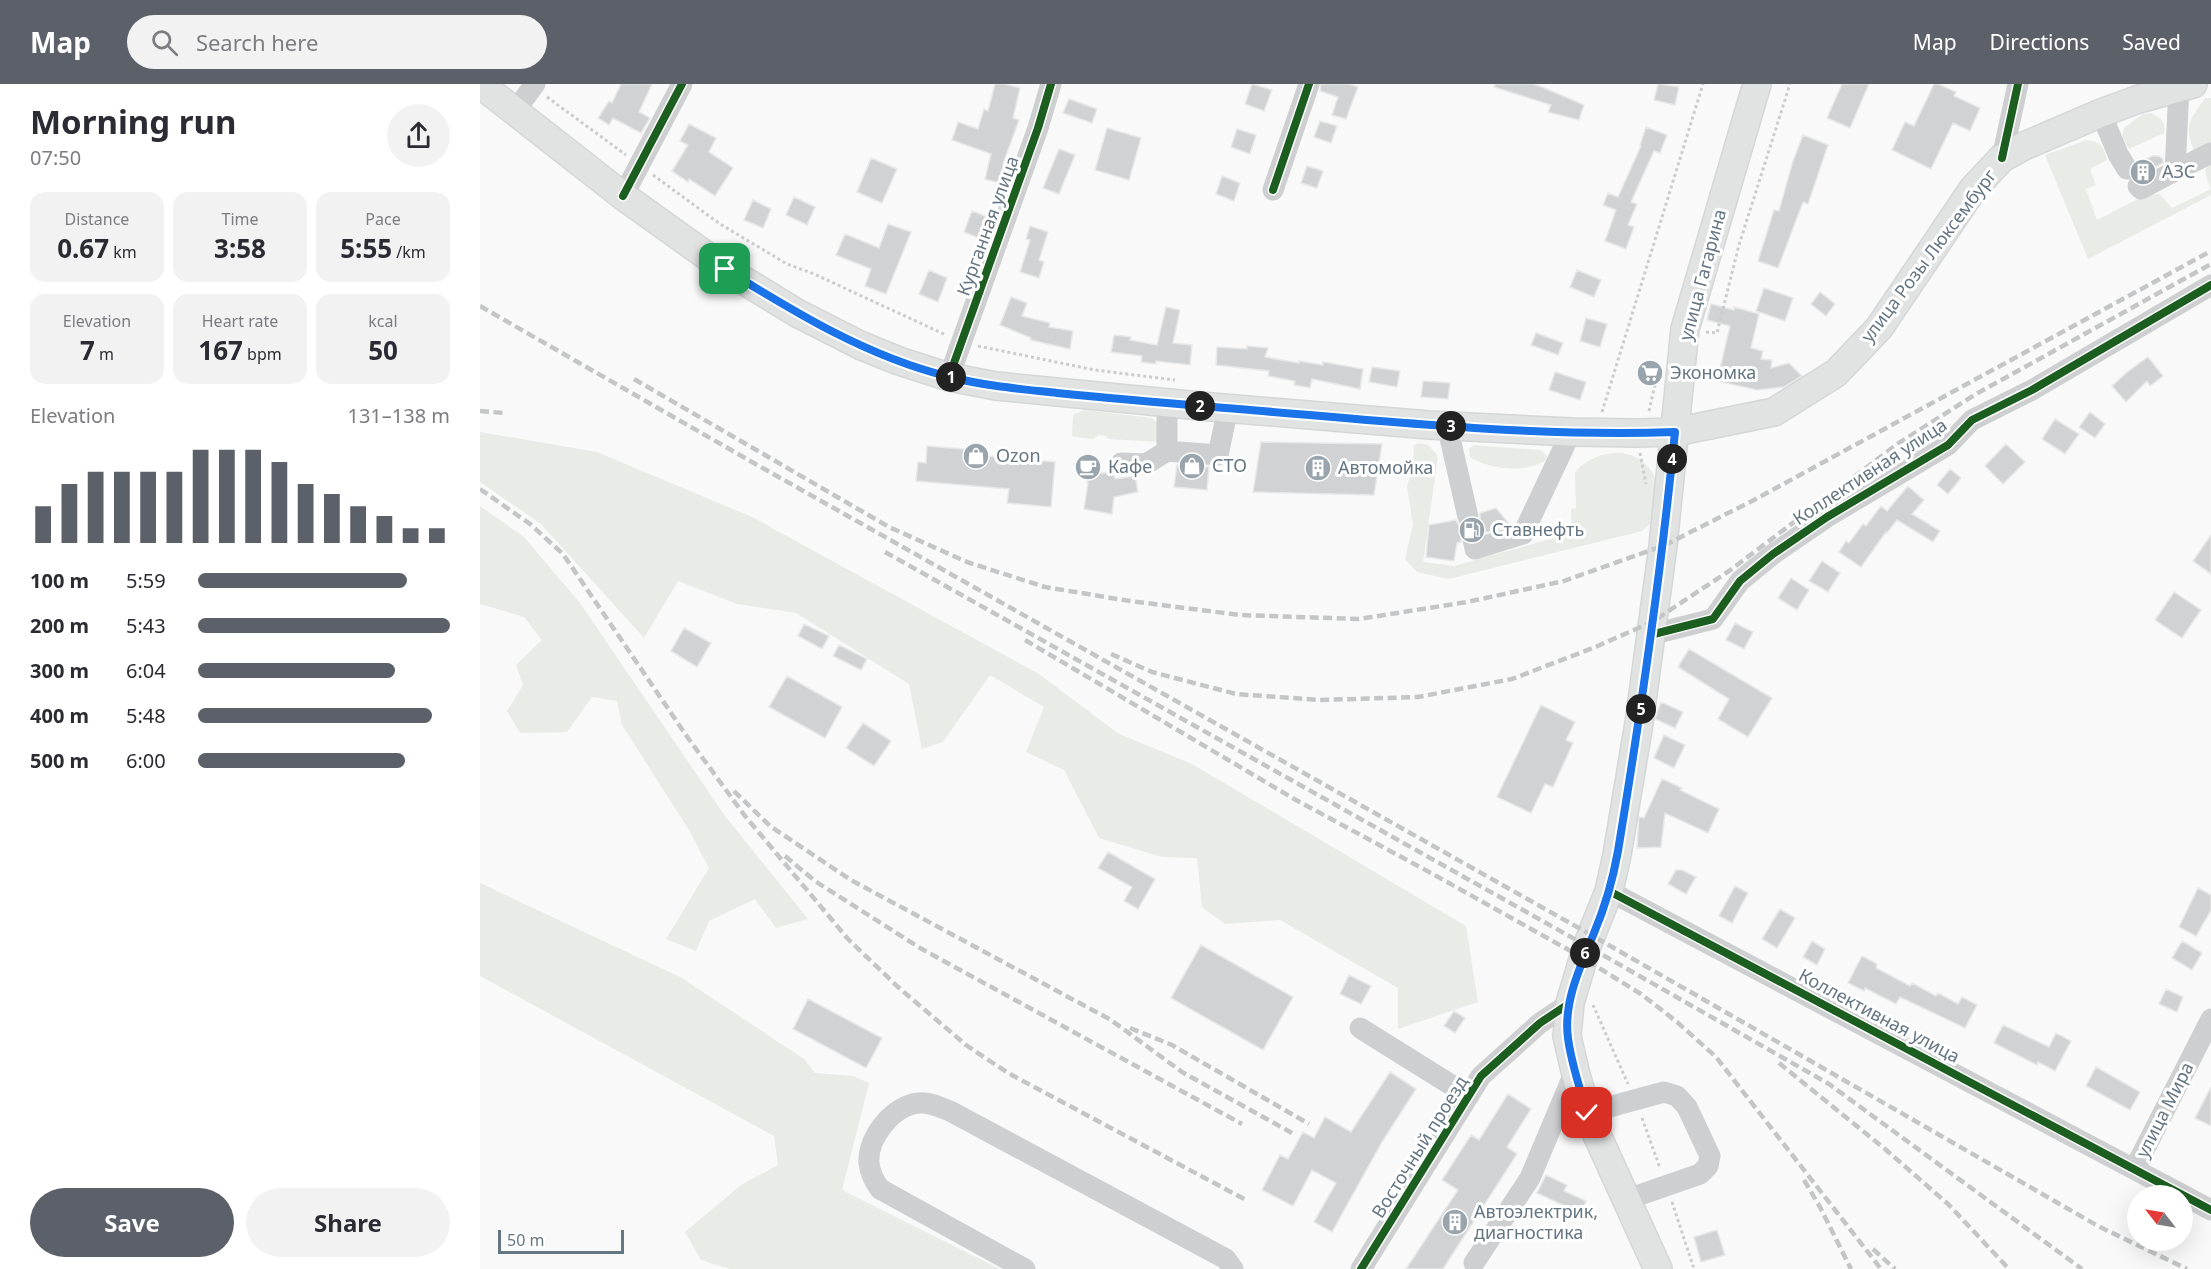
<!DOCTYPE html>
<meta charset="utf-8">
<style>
:root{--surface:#fff;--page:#f2f2f3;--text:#2b2b33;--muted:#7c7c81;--accent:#5c6169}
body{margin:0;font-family:"Noto Sans",sans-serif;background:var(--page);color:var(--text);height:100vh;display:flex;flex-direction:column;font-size:22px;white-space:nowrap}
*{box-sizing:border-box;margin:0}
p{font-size:20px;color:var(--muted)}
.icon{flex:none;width:33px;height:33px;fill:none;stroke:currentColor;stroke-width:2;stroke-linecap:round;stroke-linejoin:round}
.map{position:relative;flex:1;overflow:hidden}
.drawer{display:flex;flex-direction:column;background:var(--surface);width:480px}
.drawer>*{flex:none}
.needle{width:39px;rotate:301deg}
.controls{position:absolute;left:1647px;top:1101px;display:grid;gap:12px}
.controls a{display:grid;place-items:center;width:66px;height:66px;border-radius:50%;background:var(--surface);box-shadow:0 6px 24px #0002;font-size:30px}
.scale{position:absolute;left:18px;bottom:15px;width:126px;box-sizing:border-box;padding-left:6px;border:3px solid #657683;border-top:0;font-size:16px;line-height:21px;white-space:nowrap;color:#657683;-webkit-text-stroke:4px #fff;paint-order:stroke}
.pin{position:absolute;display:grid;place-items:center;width:51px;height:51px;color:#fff;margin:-26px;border-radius:12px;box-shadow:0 3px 9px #0006}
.km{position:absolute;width:30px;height:30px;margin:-15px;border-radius:50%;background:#222;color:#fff;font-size:16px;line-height:30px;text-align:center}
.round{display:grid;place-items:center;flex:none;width:63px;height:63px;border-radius:32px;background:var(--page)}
.headline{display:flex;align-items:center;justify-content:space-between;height:102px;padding:0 30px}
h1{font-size:33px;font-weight:700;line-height:45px}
.figures{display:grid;grid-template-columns:repeat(3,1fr);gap:9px;height:102px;padding:6px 30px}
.figures div{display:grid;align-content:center;border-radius:15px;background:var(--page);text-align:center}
.figures b{font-size:26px;font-weight:700}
.figures small{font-size:16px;font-weight:400}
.figures p{font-size:16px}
.chart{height:168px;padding:12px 30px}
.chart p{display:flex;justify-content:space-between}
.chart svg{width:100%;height:108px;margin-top:6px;stroke:var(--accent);stroke-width:6}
.cta{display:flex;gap:12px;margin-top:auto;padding:12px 30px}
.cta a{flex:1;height:69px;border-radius:36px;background:var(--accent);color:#fff;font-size:24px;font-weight:700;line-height:69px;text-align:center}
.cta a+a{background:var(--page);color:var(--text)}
ul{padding:0 30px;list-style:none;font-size:20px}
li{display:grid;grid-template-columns:96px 72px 1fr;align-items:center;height:45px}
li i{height:15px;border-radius:8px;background:var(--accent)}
header{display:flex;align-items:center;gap:36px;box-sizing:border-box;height:84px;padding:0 30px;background:var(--accent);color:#fff}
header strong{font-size:28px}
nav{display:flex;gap:33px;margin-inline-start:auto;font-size:21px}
.search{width:420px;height:54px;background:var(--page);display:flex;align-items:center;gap:15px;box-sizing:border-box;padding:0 21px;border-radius:33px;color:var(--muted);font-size:22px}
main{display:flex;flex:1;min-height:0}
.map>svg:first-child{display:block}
</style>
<header>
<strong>Map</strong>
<div class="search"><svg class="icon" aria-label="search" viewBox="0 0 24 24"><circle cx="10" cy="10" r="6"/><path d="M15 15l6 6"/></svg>Search here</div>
<nav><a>Map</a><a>Directions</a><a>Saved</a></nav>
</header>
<main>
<section class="drawer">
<div class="headline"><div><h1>Morning run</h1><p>07:50</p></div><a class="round"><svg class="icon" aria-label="share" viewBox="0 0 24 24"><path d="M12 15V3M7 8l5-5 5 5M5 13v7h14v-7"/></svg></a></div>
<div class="figures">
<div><p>Distance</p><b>0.67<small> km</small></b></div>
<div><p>Time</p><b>3:58</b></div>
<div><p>Pace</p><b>5:55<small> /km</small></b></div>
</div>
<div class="figures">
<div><p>Elevation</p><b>7<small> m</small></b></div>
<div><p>Heart rate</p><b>167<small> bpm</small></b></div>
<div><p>kcal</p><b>50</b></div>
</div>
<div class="chart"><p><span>Elevation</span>131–138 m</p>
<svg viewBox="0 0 160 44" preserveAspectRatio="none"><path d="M5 44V29M15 44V20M25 44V15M35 44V15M45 44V15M55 44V15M65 44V6M75 44V6M85 44V6M95 44V11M105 44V20M115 44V24M125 44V29M135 44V33M145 44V38M155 44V38"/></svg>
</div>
<ul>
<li><b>100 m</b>5:59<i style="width:83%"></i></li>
<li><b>200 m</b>5:43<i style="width:100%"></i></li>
<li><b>300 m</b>6:04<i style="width:78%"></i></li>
<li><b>400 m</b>5:48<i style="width:93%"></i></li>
<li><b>500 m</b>6:00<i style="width:82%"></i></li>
</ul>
<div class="cta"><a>Save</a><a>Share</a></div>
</section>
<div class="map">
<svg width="1731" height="1185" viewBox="0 0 1731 1185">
<rect width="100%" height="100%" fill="#f9f9f9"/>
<path fill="#e8ebe6" d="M1725,14h6v46l-17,8c-10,-29 -5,-30 11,-54z
M1671,29c10,5 15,9 13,20l-35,16 -7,-12 2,-9 19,-14z
M1606,56c15,2 17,6 21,20l-17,9 6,16 -10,4 11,31 49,-25 14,-1 12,14 39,-19c-4,-12 -10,-18 0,-28v34l-123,64 -43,-104z
M604,326l68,8 5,4 3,20 -51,-3 -3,-3 -7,-1 -6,4 -19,-2 -2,-2 1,-20z
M0,348l117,20 155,65 287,157 80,60 73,30 274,162 12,76 -80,27v-41l-118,-68 -55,4 -23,-17 -5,-49 -35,-1 -63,-19 -35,-68 -38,-18 18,-45 -54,-32 -47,67 -21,7 -13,-65 -113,-71 -59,-9 -59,-23 -34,57 -103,-114 -61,-42z
M940,359l8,2 10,11 -15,106 31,4 118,-33 -1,-24 5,-1 -1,-36c21,-24 64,-28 79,4 6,12 4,28 4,41l-16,14 -193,48 -32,-7 -12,-13 8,-34 -6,-39 6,-18 1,-23z
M994,361l66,5 7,6 -1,4c-20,14 -57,9 -76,-3l-1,-8z
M0,422l44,31 56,66 145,213 83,103 -32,9 -21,-29 -46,22 -13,30 -30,-12 43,-71 -20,-38 -67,-105 -5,-24 -25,-4 -25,35 -47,1 -13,-22 16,-26 -7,-20 26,-25 -18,-23 -44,-13z
M0,799l200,94 124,82 11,14 38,3 16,7 -27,107 158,79h-270l-29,-9 -16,-28 56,-47 37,-20 -4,-29 -294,-160z"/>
<path fill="#d0d2d3" stroke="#e8e8e8" stroke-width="1.5" d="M141,0h31l-13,28 11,6 -9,15 -28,-15 -4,7 -11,-7 11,-17 3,2z
M515,0h10l15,4 -7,30 6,2 -16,44 4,1 -5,19 -17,-5 6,-25 -39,-14 6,-18 20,7 6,-20 4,2z
M772,0l20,6 -8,21 -19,-7z
M841,0h27l10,3 -12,32 -14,-4 6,-18 -18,-6z
M1015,0h38l9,3 42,18 -5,15 -31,-8 3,-7 -57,-18z
M1178,0l21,3 -4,18 -21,-5z
M1362,0h27l-19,44 -23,-10z
M1454,0h4l18,8 -2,4 26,12 -10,23 -17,-8 -22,46 -39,-19 13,-28 9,4z
M589,15l28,10 -5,14 -29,-10z
M840,37l17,5 -6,17 -17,-6z
M209,40l27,14 -7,14 24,16 -18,28 -26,-17 -1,3 -16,-11 16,-26 -8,-4z
M1166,43l21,8 -7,18 -6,-2 -23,51 6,2 -9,21 6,2 -8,22 -21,-8 11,-31 -13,-5 5,-12 10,4 23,-51 -1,-1z
M627,44l34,10 -12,42 -34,-10z
M757,45l19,6 -6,19 -19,-7z
M1323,51l25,10 -20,59 -5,-2 -25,66 -20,-7 16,-51 5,1 14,-50z
M579,65l16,6 -16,39 -16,-6z
M1672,72h7l4,3v4l-21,11h-3l-1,-11z
M391,74l26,11 -15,34 -25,-11z
M827,82l16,5 -6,17 -16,-5z
M742,92l18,7 -6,18 -18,-7z
M314,113l21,10 -8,18 -21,-10z
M273,116l18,9 -8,19 -19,-8z
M492,127l18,7 -9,21 -17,-7z
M408,140l23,8 -25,62 -21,-8 6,-17 -35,-14 9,-21 34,14z
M550,142l18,6 -9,28 5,2 -5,16 -19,-6 10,-32 -4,-1z
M449,186l18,8 -9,24 -19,-8z
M1097,186l24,10 -7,17 -24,-10z
M1284,204l29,10 -8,23 -29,-10z
M1340,208l15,12 -9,12 -15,-12z
M531,213l16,6 -5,13 28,7 -1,4 24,4 -3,18 -40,-9 1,-2 -31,-13z
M1231,220l23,6v-3l25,7 -8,34 12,3 -2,8 11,1 -1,8 18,-5 13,13 -18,11 -27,3 -40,-9 13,-55 -23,-6z
M686,223l14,3 -7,33 19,2 -2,20 -34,-4v3l-15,-2 1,-6 -31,-4 3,-17 17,2 -1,3 27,5z
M1106,234l21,6 -7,23 -20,-6z
M1056,249l27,10 -5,12 -27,-10z
M767,262l21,2 -3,9 34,6v-2l24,4v-3l40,7 -3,20 -48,-10 -2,9 -16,-3 1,-4 -27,-5 1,-5 -53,-6 1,-18 30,2z
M1668,273l15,19 -13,10 -3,-5 -21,21 -14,-16 14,-13z
M892,283l28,4 -3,16 -28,-5z
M1075,288l31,10 -6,18 -31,-10z
M943,297l27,2 -2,16 -27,-2z
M1610,328l15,12 -10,14 -16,-11z
M1575,335l24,15 -14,20 -23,-15z
M781,358l121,2 -8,51 -121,-3z
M1526,360l19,18 -22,22 -18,-18z
M447,362l60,5v5l68,6 -4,45 -44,-4 2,-14 -93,-8 2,-19 8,1z
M609,372l10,17h14l2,6 20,-3 3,16 -24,5 -2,17 -28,-5 4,-26 -14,-19z
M697,381l32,2 -2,23 -33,-3z
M1470,385l11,9 -13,16 -11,-9z
M1428,402l16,14 -12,14 28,17 -7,11 -36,-22 -10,13 -1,-1 -25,35 -22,-15 7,-11 3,2 14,-19 3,2 15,-20 6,5z
M1016,424l14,17 -26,8 -7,-7 3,-6v-7z
M976,436l3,6 5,3 -3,5v8l-4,1 -3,18 -28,-4 3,-32z
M1731,451v39l-18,-13z
M1342,477l18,12 -12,19 -19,-11z
M1311,494l18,12 -12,20 -19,-12z
M1694,508l27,18 -19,28 -27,-18z
M1255,539l18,9 -9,17 -18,-9z
M324,540l25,12 -7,13 -24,-13z
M204,544l27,15 -14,24 -26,-16z
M359,561l28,14 -6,11 -28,-14z
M1209,565l83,49 -24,39 -30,-18 11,-20 -51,-32z
M307,592l55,31 -17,31 -56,-31z
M1181,618l22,10 -8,16 -20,-9z
M1061,621l34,17 -9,18 7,3 -20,44 -8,-3 -14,29 -34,-16z
M383,639l28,18 -17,25 -28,-18z
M1184,651l21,10 -11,23 -20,-10z
M1182,695l20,9 -2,2 39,19 -11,24 -43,-20 -4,34 -24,1 2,-31 5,1z
M628,768l47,27 -17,30 -14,-8 8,-14 -34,-19z
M1196,786h6l14,7 -10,17 -18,-10z
M1255,802l13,7 -16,30 -13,-7z
M1718,804l13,7v15l-15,26 -17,-9z
M1300,825l15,9 -18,30 -15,-9z
M1332,857l13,8 -8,16 -14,-8z
M1702,857l20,12 -10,17 -20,-12z
M721,861l92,52 -30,53 -92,-52z
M1382,872l15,8 -1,4 34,18 2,-3 24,13 2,-3 20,11 4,-7 15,8 -12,23 -65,-31 -4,7 -31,-16 -1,3 -16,-8z
M869,891l22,11 -10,18 -21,-10z
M1686,905l17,8 -6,15 -18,-8z
M328,915l74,39 -16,30 -73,-39z
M974,927l11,7 -10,15 -11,-7z
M1523,941l46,22 7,-14 15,8 -16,30 -17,-9 -1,3 -43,-22z
M1616,983l44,25 -10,18 -44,-24z
M910,988l26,17 -34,53 -50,90 -18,-10 22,-39 -24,-13 -19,36 -31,-16 18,-35 8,4 15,-27 11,6 11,-21 26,15z
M1731,1003v39l-16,-8z
M1028,1010l23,15 -24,38 10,7 -74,115h-37l52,-79 -16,-10 29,-45 8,5z
M1066,1091l21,10 -3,6 22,10 -7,17 -15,-6 3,-5 -30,-14z
M1237,1146l8,25 -24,7 -7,-25z"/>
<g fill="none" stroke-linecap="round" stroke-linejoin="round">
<defs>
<path id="major" d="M0,0l143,112 102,73 72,44 65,33 37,15 50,16 47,9 204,20 229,19 142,7 65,1 39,-1 99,-20 62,-39 43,-45 94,-139 29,-31 22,-12 77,-33 38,-14 54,-15
M1178,1185l-71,-156 -12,-42 -8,-35 3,-33 17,-57 22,-55 8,-36 22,-132 24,-177 22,-217 72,-245"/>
</defs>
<use href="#major" stroke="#d5d6d7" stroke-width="30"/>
<path stroke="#cbcccd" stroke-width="3" stroke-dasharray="3 3" stroke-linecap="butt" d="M67,13l79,58
M173,91l67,49 67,40 27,10 132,61
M1226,248l11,1 22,-88 51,-161
M498,262l117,24 80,10
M1169,327l7,-31
M1122,328l101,-328
M1160,369l6,31
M1113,921l35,79
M1162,1034l18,50
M1192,1118l22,67"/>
<path stroke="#cecfd0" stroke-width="21" d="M34,28l21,-28
M1621,29l17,41 9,15
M1522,74l16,-74
M1695,87l36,-18
M1658,102l3,3 34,-18 4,-84
M793,106l36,-106
M143,112l59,-112
M469,293l89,-249 13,-44
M687,319v48l51,4 10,-47
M967,341l21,92
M641,379l25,1 21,-13
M993,454l2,11 48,-15 48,-102
M1170,551l63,-16 27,-38 33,-27 54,-37 121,-72 24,-25 60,-30 179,-105
M1129,807l602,319
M880,944l109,68
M1107,1029l77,-21 13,4 10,11 23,49 -2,10 -8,8 -72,25
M1655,1084l76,-149
M994,1179l56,-85 45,-107
M545,1185l-145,-80c-6,-8 -10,-16 -11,-26 -2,-25 24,-58 50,-60 11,-1 21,4 31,8l276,148 7,10
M881,1185l120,-193 59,-53 30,-20"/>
<use href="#major" stroke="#e1e2e2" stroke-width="27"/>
<path stroke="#c3c5c6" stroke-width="4.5" stroke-dasharray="9 4.5" stroke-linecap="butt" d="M0,222l272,156 841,474 505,290 89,43
M154,295l255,148 78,35 78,25 85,14 110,14 119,4 108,-17 97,-21 99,-35 91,-46 457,-249
M0,327l24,2
M0,405l50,35 33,30 125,184 57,78 103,123 50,48 68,58 42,28 238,127
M405,468l702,394 242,138 253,185
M545,556l271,160 135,73 152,85 58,36 36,28 39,35 165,212
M631,570l41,18 84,22 84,6 98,-3 94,-18 81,-31 59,-26 77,-51 170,-128 77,-49 235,-130
M254,707l36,35 81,54 260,140 71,52 110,61
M305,772l30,25 105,67 322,176
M650,944l42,17 137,79
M1299,979l106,86 63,55 61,65
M1324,1096l16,27 31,62
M1393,1165l22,20"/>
<defs>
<path id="cycleway" d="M1522,74l16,-74
M793,106l36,-106
M143,112l59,-112
M469,293l89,-249 13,-44
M1170,551l63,-16 27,-38 33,-27 54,-37 121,-72 24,-25 60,-30 179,-105
M1129,807l602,319
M881,1185l120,-193 59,-53 30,-20"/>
</defs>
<use href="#cycleway" stroke="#fff" stroke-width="11"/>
<use href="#cycleway" stroke="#1b5e20" stroke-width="8"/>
</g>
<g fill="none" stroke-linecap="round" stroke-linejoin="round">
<defs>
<path id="route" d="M245,185c71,44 143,88 225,108 35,9 71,12 107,16 60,6 121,11 181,16 145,12 291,28 437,23 -14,140 -34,280 -57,419 -5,28 -13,56 -24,82 -13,32 -31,69 -26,105 3,25 12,50 19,75"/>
</defs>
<use href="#route" stroke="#fff" stroke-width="12"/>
<use href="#route" stroke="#1a73e8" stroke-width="8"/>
</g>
<defs>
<symbol id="building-disc" viewBox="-11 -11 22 22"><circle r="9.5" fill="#99a4ac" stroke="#fff"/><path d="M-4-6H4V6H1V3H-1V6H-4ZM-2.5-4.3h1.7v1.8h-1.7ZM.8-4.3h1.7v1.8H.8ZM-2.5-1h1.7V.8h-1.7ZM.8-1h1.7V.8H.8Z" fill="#fff"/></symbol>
<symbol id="supermarket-disc" viewBox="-11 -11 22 22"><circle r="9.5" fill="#99a4ac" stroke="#fff"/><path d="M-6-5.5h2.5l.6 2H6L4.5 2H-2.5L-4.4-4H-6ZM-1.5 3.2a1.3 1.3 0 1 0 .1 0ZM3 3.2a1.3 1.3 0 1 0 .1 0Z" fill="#fff"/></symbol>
<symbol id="shop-disc" viewBox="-11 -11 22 22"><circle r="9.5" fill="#99a4ac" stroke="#fff"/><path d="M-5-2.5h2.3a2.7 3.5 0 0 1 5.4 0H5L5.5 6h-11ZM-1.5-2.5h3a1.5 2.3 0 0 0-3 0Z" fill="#fff"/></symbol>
<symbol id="cafe-disc" viewBox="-11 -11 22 22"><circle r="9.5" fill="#99a4ac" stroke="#fff"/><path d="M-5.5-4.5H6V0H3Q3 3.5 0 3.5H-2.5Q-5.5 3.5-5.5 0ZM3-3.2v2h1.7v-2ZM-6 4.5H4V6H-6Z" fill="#fff"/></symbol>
<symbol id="fuel-disc" viewBox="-11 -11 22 22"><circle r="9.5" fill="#99a4ac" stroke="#fff"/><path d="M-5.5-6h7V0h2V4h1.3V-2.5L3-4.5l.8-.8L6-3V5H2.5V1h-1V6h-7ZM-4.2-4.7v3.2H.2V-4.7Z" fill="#fff"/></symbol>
</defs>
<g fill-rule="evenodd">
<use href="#building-disc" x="1648" y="73" width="30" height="30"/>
<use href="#supermarket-disc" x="1155" y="274" width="30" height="30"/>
<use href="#shop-disc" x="481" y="357" width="30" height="30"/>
<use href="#shop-disc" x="697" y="367" width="30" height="30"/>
<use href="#cafe-disc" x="593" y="368" width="30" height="30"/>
<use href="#building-disc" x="823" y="369" width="30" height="30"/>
<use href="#fuel-disc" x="977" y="431" width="30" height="30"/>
<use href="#building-disc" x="960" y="1123" width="30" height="30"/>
</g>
<g text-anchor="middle" stroke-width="6" stroke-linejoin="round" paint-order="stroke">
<g font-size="18" fill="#657683" stroke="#fff" text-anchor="start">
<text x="1682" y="94">АЗС</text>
<text x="1190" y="295">Экономка</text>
<text x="516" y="378">Ozon</text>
<text x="732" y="388">СТО</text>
<text x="628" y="389">Кафе</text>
<text x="858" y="390">Автомойка</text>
<text x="1012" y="452">Ставнефть</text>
<text x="994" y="1134">Автоэлектрик,<tspan x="994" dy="21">диагностика</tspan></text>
</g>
<g font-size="18" fill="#657683" stroke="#fff">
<text transform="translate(508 142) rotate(-70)" y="6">Курганная улица</text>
<text transform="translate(1449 172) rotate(-53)" y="6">улица Розы Люксембург</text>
<text transform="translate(1223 191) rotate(-75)" y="6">улица Гагарина</text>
<text transform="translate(1390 388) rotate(-33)" y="6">Коллективная улица</text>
<text transform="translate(1399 932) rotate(28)" y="6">Коллективная улица</text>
<text transform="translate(1685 1026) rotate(-63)" y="6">улица Мира</text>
<text transform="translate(940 1063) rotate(-58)" y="6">Восточный проезд</text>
</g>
</g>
</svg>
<div class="controls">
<a><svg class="needle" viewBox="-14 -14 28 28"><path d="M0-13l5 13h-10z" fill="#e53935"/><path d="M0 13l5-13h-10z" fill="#7c7c81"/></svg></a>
</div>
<div class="scale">50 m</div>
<div class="pin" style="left:245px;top:185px;background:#1e9e55"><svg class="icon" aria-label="arrive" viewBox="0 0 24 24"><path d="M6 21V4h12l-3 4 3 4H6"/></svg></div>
<div class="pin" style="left:1107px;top:1029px;background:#d93025"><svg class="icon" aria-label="check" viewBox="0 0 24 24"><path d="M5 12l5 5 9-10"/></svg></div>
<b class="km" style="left:471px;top:293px">1</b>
<b class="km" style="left:720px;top:322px">2</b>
<b class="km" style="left:971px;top:342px">3</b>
<b class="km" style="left:1192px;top:375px">4</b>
<b class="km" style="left:1161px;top:625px">5</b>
<b class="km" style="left:1105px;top:869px">6</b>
</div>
</main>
